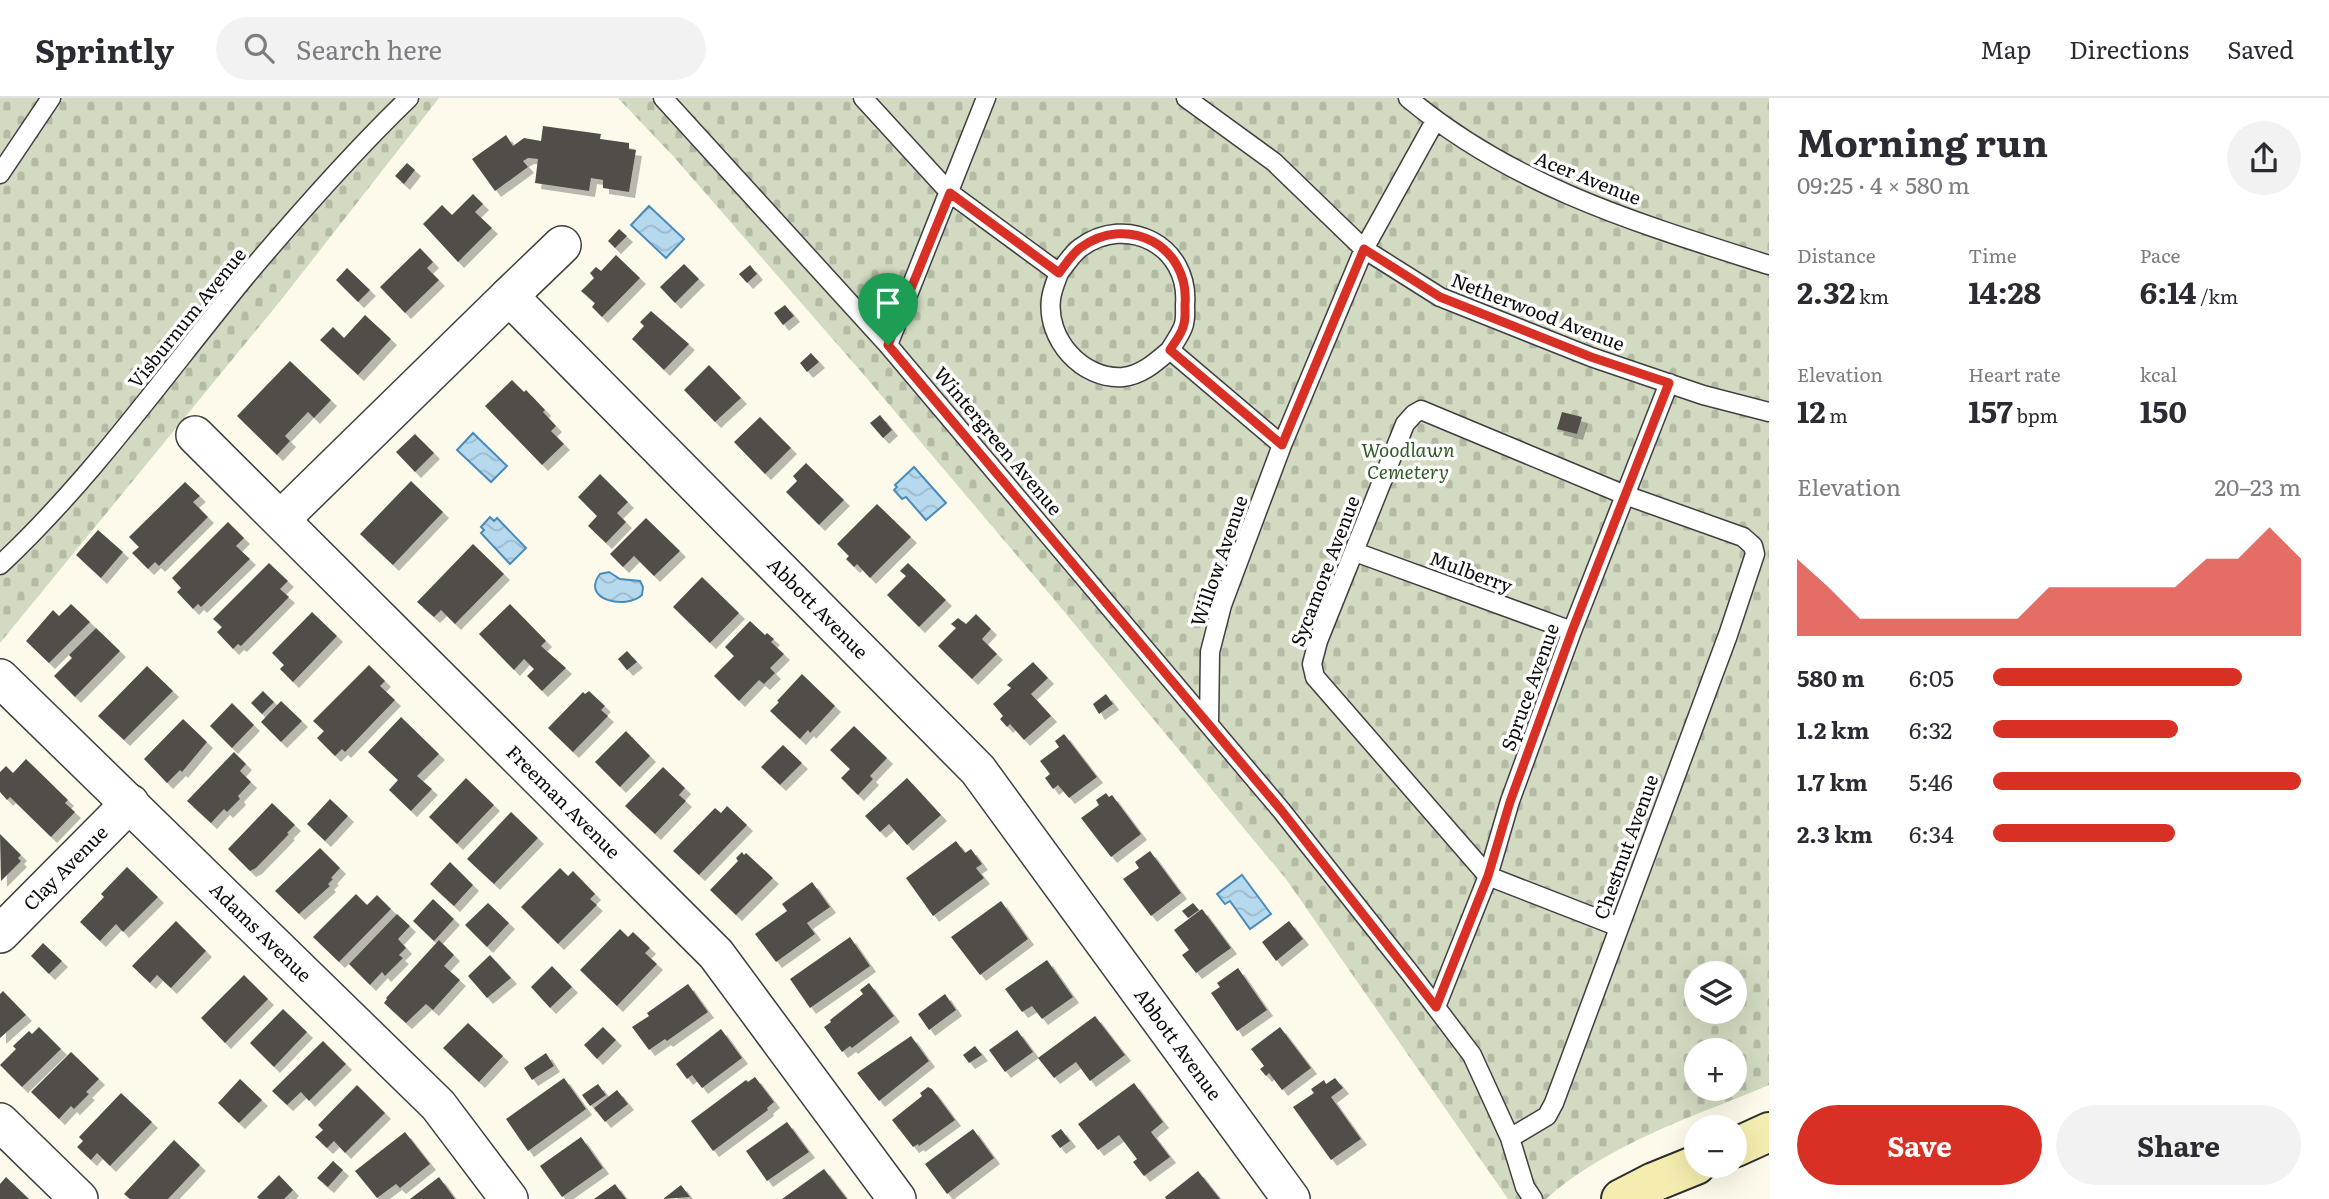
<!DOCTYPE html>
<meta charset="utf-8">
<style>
:root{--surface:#fff;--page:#f2f2f3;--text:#2b2b33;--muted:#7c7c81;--line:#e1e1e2;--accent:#d93025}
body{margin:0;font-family:Literata,serif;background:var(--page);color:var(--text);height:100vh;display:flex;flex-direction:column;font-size:26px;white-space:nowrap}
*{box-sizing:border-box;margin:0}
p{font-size:23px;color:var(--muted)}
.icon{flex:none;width:38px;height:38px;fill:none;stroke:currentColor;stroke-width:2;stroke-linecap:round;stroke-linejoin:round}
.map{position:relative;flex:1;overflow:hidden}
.sheet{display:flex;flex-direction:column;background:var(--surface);width:560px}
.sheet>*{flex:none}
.tools{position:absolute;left:1684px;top:863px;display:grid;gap:14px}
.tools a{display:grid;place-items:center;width:63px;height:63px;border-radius:50%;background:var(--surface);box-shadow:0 7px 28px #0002;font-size:35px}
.pin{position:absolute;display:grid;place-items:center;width:60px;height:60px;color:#fff;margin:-72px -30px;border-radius:50% 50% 50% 0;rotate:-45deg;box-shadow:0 0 7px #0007}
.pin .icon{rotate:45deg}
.round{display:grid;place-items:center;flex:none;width:74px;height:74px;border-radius:37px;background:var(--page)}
.head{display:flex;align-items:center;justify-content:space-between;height:119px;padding:0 28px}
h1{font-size:38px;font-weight:700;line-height:52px}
.metrics{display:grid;grid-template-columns:repeat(3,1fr);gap:10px;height:119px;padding:7px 28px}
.metrics div{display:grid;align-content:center}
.metrics b{font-size:30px;font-weight:700}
.metrics small{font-size:19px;font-weight:400}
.metrics p{font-size:19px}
.chart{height:196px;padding:14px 28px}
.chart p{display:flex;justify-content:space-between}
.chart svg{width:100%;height:126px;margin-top:7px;fill:var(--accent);opacity:.7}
.action{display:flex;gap:14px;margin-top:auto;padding:14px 28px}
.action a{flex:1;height:80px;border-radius:42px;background:var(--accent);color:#fff;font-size:28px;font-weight:700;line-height:80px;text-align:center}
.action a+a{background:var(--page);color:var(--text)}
ul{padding:0 28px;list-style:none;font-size:23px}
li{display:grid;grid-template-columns:112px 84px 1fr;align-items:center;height:52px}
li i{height:18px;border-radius:9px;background:var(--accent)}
header{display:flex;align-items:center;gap:42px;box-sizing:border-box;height:98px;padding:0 35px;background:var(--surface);border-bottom:2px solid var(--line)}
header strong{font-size:33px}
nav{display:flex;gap:38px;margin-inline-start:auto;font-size:24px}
.search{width:490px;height:63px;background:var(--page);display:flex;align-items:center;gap:18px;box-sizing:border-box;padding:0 24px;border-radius:38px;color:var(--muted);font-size:26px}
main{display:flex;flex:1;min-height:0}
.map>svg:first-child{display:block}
</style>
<header>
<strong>Sprintly</strong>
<div class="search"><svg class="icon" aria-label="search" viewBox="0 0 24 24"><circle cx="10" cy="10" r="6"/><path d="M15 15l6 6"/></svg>Search here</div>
<nav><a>Map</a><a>Directions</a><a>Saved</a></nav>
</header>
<main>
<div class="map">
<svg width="1769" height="1101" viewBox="0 0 1769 1101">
<defs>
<pattern id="cemetery-stones" width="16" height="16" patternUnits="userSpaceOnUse" patternTransform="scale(1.75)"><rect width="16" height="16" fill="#d2dbc1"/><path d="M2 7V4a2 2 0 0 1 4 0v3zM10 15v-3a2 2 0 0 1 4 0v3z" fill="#b3bba5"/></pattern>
<pattern id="water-waves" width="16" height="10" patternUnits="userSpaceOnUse" patternTransform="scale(1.75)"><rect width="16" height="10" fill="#b7d9ee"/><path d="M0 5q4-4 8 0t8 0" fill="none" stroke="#9cb9cb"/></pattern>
<filter id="shadow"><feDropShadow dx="6" dy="6" stdDeviation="0" flood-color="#0004"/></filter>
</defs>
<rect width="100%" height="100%" fill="#fdfaec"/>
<path fill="url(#cemetery-stones)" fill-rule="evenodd" d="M0,0h439l-158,202 -281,343z
M618,0h1151v987c-76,32 -160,58 -223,114h-38l-222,-320 -234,-282 -188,-222 -191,-219zM1696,875h38v39h-38zM1696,952h38v38h-38z"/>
<path fill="url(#water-waves)" stroke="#488cbb" stroke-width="2" d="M649,108l35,33 -18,19 -35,-33z
M473,335l34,33 -16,16 -34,-32z
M914,369l32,36 -20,17 -20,-23 -4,2 -8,-9 3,-3 -2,-2z
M490,419l4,4 3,-3 29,30 -16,16 -29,-31 3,-3 -3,-3z
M609,474l11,7 20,2 3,6 -1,8c-16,15 -62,5 -42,-21z
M1242,777l29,39 -21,15 -20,-28 -5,3 -8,-10z"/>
<path fill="#534d49" filter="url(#shadow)" d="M543,28l58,8 -1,5 29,4v6l7,1 -7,42 -26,-4v-8l-12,-2 -2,13 -54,-8 3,-24 -10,-1 -5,3 5,6 -33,24 -23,-32 34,-24 7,11 11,-8 17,3z
M407,65l8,7 -11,14 -9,-8z
M473,96l10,10 -8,8 17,16 -34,34 -35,-38 19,-19 10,10z
M619,131l8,7 -12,12 -7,-7z
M420,150l13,14 -6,6 12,12 -34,33 -25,-26z
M616,157l24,23 -38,39 -10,-10 3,-4 -14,-12 13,-13 -4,-5 6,-6 5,4z
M684,166l15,15 -24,24 -15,-16z
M750,167l7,9 -10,9 -8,-9z
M347,170l23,22 -12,12 -22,-22z
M785,207l9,11 -11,9 -9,-12z
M651,213l38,33 -25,26 -32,-31 12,-13 -4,-4z
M365,217l26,24 -33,36 -38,-35 13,-13 11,11z
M811,255l8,9 -12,10 -7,-9z
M290,263l41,39 -17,18 -6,-6 -23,24 5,5 -13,14 -40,-39z
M709,267l32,33 -26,24 -31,-32z
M512,282l12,12 2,-2 19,20 -2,2 13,14 -5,5 13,13 -22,21 -57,-59z
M1562,314l20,5 -5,17 -20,-5z
M880,317l12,15 -9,8 -13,-15z
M760,319l31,31 -26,26 -31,-32z
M415,336l19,19 -19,19 -19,-20z
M806,365l38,37 -25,25 -33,-33 11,-11 -4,-5z
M600,376l28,28 -11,11 9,9 -20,21 -18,-17 9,-10 -19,-19z
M411,383l32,31 -50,53 -33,-31z
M185,384l15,14 -7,6 15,15 -49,49 -4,-4 -7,7 -16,-16 7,-6 -10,-10z
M877,406l34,33 -41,41 -13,-14 -3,3 -8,-8 3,-3 -12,-12z
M646,420l34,33 -26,25 -20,-20 -11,11 -13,-13z
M228,424l16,16 -8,8 14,13 -49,48 -3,-3 -5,5 -16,-17 4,-4 -9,-10z
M98,432l25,22 -22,26 -25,-23z
M473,446l31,30 -49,50 -14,-14 -7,7 -17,-15z
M269,465l19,18 -8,8 9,8 -48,49 -3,-2 -5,5 -16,-17 5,-5 -9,-8z
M908,465l38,37 -27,27 -32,-32 19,-19 -6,-5z
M702,479l37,36 -29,30 -37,-36z
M71,506l19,18 -41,41 -23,-22 27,-31 6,6z
M510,506l36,37 -5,5 25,22 -24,23 -15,-15 7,-7 -10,-10 -10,11 -35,-36z
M312,514l25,24 -44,46 -13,-13 4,-4 -12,-12z
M976,516l15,15 -9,10 15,15 -25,25 -34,-33 18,-18 -5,-4 7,-6 8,6z
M750,523l15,14 2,-2 7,6 -3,3 13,12 -14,14 5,5 -11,11 -5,-4 -20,21 -25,-25 20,-20 -9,-9z
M96,530l24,23 -45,46 -21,-21 18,-18 -3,-3z
M627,553l10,11 -10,8 -9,-11z
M1033,564l15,16 -17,16 20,22 -27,24 -14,-16 -3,3 -7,-8 3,-3 -10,-12 18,-16 -4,-3z
M369,567l16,16 -5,5 15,14 -50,52 -3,-3 -7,7 -18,-18 7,-7 -11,-10z
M147,568l26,25 -49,49 -26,-24z
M802,576l33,32 -25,27 -2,-3 -8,9 -30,-28 9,-9 -2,-1z
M263,593l11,11 -12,12 -11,-11z
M589,593l16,15 -4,4 7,6 -35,36 -25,-24 35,-36 2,2z
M1106,596l7,10 -14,10 -6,-10z
M281,603l21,20 -21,21 -20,-20z
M232,605l22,22 -22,23 -22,-22z
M401,619l38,37 -22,22 15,13 -21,22 -22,-21 9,-10 -30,-28z
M183,621l24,23 -25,30 -2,-2 -13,13 -23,-24z
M854,628l33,32 -17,18 3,3 -15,16 -17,-17 9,-9 -20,-19z
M626,633l24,25 -30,31 -25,-25z
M1064,636l33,43 -28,21 -11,-13 -5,4 -8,-11 5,-4 -10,-13 19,-14 -4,-6z
M783,647l19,18 -22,22 -19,-18z
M234,654l12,12 -6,7 11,11 -13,14 2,3 -13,13 -3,-3 -13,14 -24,-22z
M26,661l42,41 -3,3 10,9 -24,25 -41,-40 -3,3 -7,-8v-20l6,-6 7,7z
M663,669l22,21 -6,7 7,6 -31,33 -30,-28z
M466,680l28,27 -37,39 -28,-27z
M907,680l34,37 -34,30 -18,-21 -9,8 -15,-16z
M1106,695l3,4 3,-2 29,39 -30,23 -30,-39 18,-13 -3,-5z
M330,701l18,17 -23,25 -18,-17z
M272,705l23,22 -8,8 2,1 -33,34 -6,3 -22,-22z
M727,708l20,19 -48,50 -26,-24 42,-43 6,5z
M511,714l27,26 -44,46 -27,-25z
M0,736l21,21 -3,3 3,3 -20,20z
M956,743l9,12 6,-4 11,15 -6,4 8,10 -51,38 -27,-38z
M320,750l20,20 -9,10 2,1 -5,5 2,2 -31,28 -24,-23z
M1150,753l31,42 -30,23 -28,-37 16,-11 -4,-6z
M742,754l2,3 2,-2 27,25 -37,37 -26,-25 28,-29 -2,-3z
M450,764l23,23 -19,21 -24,-22z
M127,769l31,30 -35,35 -7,-8 -16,17 -20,-19 24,-25 -3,-3z
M560,770l8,8 5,-5 22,23 -5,5 7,6 -39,39 -37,-37z
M812,784l18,25 -23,16 8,11 -39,28 -21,-28 32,-23 -5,-7z
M356,796l11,11 10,-10 14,14 -52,53 -26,-25z
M433,801l21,20 -20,22 -21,-20z
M1001,803l27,38 -48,36 -29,-38z
M488,805l21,20 -22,24 -22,-22z
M1193,805l6,7 -11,8 -6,-7z
M1202,811l29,39 -35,25 -14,-18 7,-5 -15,-20z
M397,816l13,12 -12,13 8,9 -7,7 4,3 -18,18 -3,-4 -12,13 -21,-21z
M176,823l30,30 -35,37 -14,-13 -7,8 -18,-17z
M1289,823l14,18 -27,22 -14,-19z
M620,831l8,8 5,-5 17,16 -5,5 12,11 -40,42 -37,-36z
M850,839l20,29 -60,42 -20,-29z
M439,842l15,15 -10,11 16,14 -27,30 -7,-6 -20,19 -22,-20 3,-4 -1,-1z
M43,845l19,18 -13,13 -18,-18z
M490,857l21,23 -24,20 -19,-22z
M1047,862l26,37 -31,22 -10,-13 -10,6 -17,-23z
M552,868l20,21 -22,21 -19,-21z
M1238,870l29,42 -30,21 -26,-38 9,-6 -3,-4z
M244,877l24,24 -43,44 -24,-25z
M869,885l25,33 -42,32 -2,-2 -8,6 -18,-25 7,-5 -1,-2 33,-26 -3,-4z
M688,886l20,28 -41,29 -2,-2 -16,11 -17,-23 17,-11 -2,-3z
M3,893l23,24 -26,23v-44z
M945,896l11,16 -27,20 -11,-16z
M283,911l24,23 -33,35 -24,-24z
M1095,918l30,39 -35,26 -14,-19 -22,16 -16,-20z
M468,925l35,33 -24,26 -36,-34z
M39,929l22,22 -39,38 -22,-22 16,-16 -3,-3 16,-15 3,3z
M603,929l13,13 -19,19 -13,-14z
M1280,929l31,41 -29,22 -13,-17 -3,3 -6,-7 4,-3 -13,-17z
M721,931l21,29 -40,30 -10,-13 -5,4 -11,-15z
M1017,932l16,22 -28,20 -16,-22z
M911,938l18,25 -50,40 -22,-28z
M323,943l23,23 -37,37 -8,-9 -14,13 -15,-14z
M975,948l7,9 -13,8 -6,-8z
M71,954l28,27 -13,13 3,2 -15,15 -3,-3 -12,13 -28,-27z
M546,955l8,13 -22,14 -8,-12z
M755,979l19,25 -7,6 1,2 -55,41 -22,-30 55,-41 2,2z
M564,980l22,31 -58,42 -22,-32z
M1335,980l8,10 -12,9 30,42 -30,21 -38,-53 21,-14 -3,-4 13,-9 2,4z
M240,981l22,21 -23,23 -21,-20z
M1134,985l29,39 -12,10 19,25 -26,19 -11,-14 4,-3 -18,-24 -21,15 -20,-26z
M598,986l8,11 -16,11 -8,-11z
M357,987l28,28 -40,40 -11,-12 -7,7 -12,-11 8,-7 -5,-5z
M928,989l4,2 23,31 -36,26 -1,-2 -5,3 -21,-27 30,-24 -2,-3z
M617,992l11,14 -23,18 -11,-14z
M121,995l31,29 -42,44 -13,-13 -6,7 -14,-13 6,-6 -4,-4z
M787,1024l22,30 -42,29 -21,-30z
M973,1031l21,29 -47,36 -22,-30z
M1061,1031l9,12 -10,7 -9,-12z
M405,1034l25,32 -30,24 -4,-4 -19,14 -22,-27z
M581,1039l22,31 -41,29 -22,-31z
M174,1042l26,25 -32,34h-38l-6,-5z
M333,1063l10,9 -15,17 -11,-9z
M824,1071l23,30h-65z
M1198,1073l22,28h-54l-1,-2z
M279,1077l14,15 -9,9h-25l-2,-2z
M6,1079l23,22h-29v-15z
M439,1079l16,22h-45z
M615,1086l11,15h-32z
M681,1087l9,12 -27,2z"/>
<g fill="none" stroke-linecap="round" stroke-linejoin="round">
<defs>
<path id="service" d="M663,0l225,247 393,465 129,163 62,82 38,83 15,49 8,12
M863,0l87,95 109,80c6,-8 13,-19 21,-25 47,-35 110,-2 105,57 0,7 1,15 -2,22 -3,8 -9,16 -13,23l112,95
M1186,0l88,64 90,87 76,48 151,60 112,38 66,17
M1408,0c106,89 232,126 361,167
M0,76l51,-76
M1059,175c-3,8 -7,17 -8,26 -5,40 31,81 72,78 19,-2 33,-15 47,-27
M888,247l98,-247
M1355,454l217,79
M0,467c95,-89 168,-195 251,-295 50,-59 102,-118 158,-172
M1209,626l1,-72 12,-47 60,-160 82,-196 71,-128
M1436,909l52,-131 22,-75 62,-170 97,-248
M1510,1040l37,-22 7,-13 174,-468 27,-81 -2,-8 -10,-9 -118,-42 -204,-85 -7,4 -9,10 -87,217 -6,23 3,13 173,199 131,51"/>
<g id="minor">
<path d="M509,198l53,-51"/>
<path id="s1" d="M195,337l521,519 181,245"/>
<path id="s2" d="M281,421l228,-223 469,474 313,429"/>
<path id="s3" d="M0,580l438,427 71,94"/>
<path id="s4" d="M0,836l130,-131"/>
<path d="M0,1024l79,77"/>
</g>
<path id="secondary" d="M1734,1050l35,-16
M1621,1101l33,-17 42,-17"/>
</defs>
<use href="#service" stroke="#3f3f3f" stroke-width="21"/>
<use href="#minor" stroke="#3f3f3f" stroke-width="40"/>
<use href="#secondary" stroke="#2e2e2e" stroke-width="42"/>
<use href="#service" stroke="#fff" stroke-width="18"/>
<use href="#minor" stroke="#fff" stroke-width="37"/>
<use href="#secondary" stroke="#f5edaf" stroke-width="38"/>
</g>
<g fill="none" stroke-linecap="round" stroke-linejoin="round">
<defs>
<path id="route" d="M950,95l109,80c6,-8 13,-19 21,-25 48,-35 110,-2 105,57 0,7 1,15 -2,22 -2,8 -9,16 -13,23l112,95 82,-196 76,48 151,60 78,26 -97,248 -62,171 -22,74 -52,131 -155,-197 -393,-465z"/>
</defs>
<use href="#route" stroke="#fff" stroke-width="14"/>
<use href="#route" stroke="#d93025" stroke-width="9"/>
</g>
<g text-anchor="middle" stroke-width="7" stroke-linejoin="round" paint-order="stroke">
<g font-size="19" fill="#0c0c0c" stroke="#fff">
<text transform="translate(1588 80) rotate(22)" y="7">Acer Avenue</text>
<text transform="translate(1538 214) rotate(21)" y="7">Netherwood Avenue</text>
<text transform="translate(187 220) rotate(-51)" y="7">Visburnum Avenue</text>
<text transform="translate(998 343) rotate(50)" y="7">Wintergreen Avenue</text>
<text transform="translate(1219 463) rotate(-71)" y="7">Willow Avenue</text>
<text transform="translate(1325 473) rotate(-69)" y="7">Sycamore Avenue</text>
<text transform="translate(1471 474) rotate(20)" y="7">Mulberry</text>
<text dy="7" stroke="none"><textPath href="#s2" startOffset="758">Abbott Avenue</textPath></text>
<text transform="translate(1530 589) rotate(-70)" y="7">Spruce Avenue</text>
<text dy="7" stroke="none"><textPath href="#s1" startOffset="520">Freeman Avenue</textPath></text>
<text transform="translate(1626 749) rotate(-70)" y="7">Chestnut Avenue</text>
<text dy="7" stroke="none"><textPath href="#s4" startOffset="93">Clay Avenue</textPath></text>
<text dy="7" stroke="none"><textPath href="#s3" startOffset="364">Adams Avenue</textPath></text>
<text dy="7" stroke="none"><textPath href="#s2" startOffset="1325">Abbott Avenue</textPath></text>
</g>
<g font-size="19" font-style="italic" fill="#2f5a25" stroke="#fff">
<text x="1408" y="359">Woodlawn<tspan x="1408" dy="22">Cemetery</tspan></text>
</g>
</g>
</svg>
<div class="tools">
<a><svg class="icon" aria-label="layers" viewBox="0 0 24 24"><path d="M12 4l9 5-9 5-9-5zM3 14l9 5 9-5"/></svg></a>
<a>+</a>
<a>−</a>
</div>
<div class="pin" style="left:888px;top:247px;background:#1e9e55"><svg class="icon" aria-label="arrive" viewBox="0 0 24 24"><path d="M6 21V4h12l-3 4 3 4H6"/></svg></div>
</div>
<section class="sheet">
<div class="head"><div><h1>Morning run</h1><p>09:25 · 4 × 580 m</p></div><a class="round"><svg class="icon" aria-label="share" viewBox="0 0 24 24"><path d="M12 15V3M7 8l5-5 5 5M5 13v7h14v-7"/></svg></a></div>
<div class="metrics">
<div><p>Distance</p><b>2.32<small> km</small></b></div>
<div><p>Time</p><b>14:28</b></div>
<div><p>Pace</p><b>6:14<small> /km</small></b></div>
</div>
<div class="metrics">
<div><p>Elevation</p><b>12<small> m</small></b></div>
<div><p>Heart rate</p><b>157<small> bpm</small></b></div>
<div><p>kcal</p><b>150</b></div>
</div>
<div class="chart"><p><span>Elevation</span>20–23 m</p>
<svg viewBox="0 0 160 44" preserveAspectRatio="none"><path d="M0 44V17L10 27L20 38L30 38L40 38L50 38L60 38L70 38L80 27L90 27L100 27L110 27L120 27L130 17L140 17L150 6L160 17V44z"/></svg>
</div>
<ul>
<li><b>580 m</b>6:05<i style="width:81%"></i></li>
<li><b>1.2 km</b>6:32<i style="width:60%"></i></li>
<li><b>1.7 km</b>5:46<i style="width:100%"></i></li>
<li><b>2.3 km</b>6:34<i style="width:59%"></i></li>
</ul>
<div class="action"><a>Save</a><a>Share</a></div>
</section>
</main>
